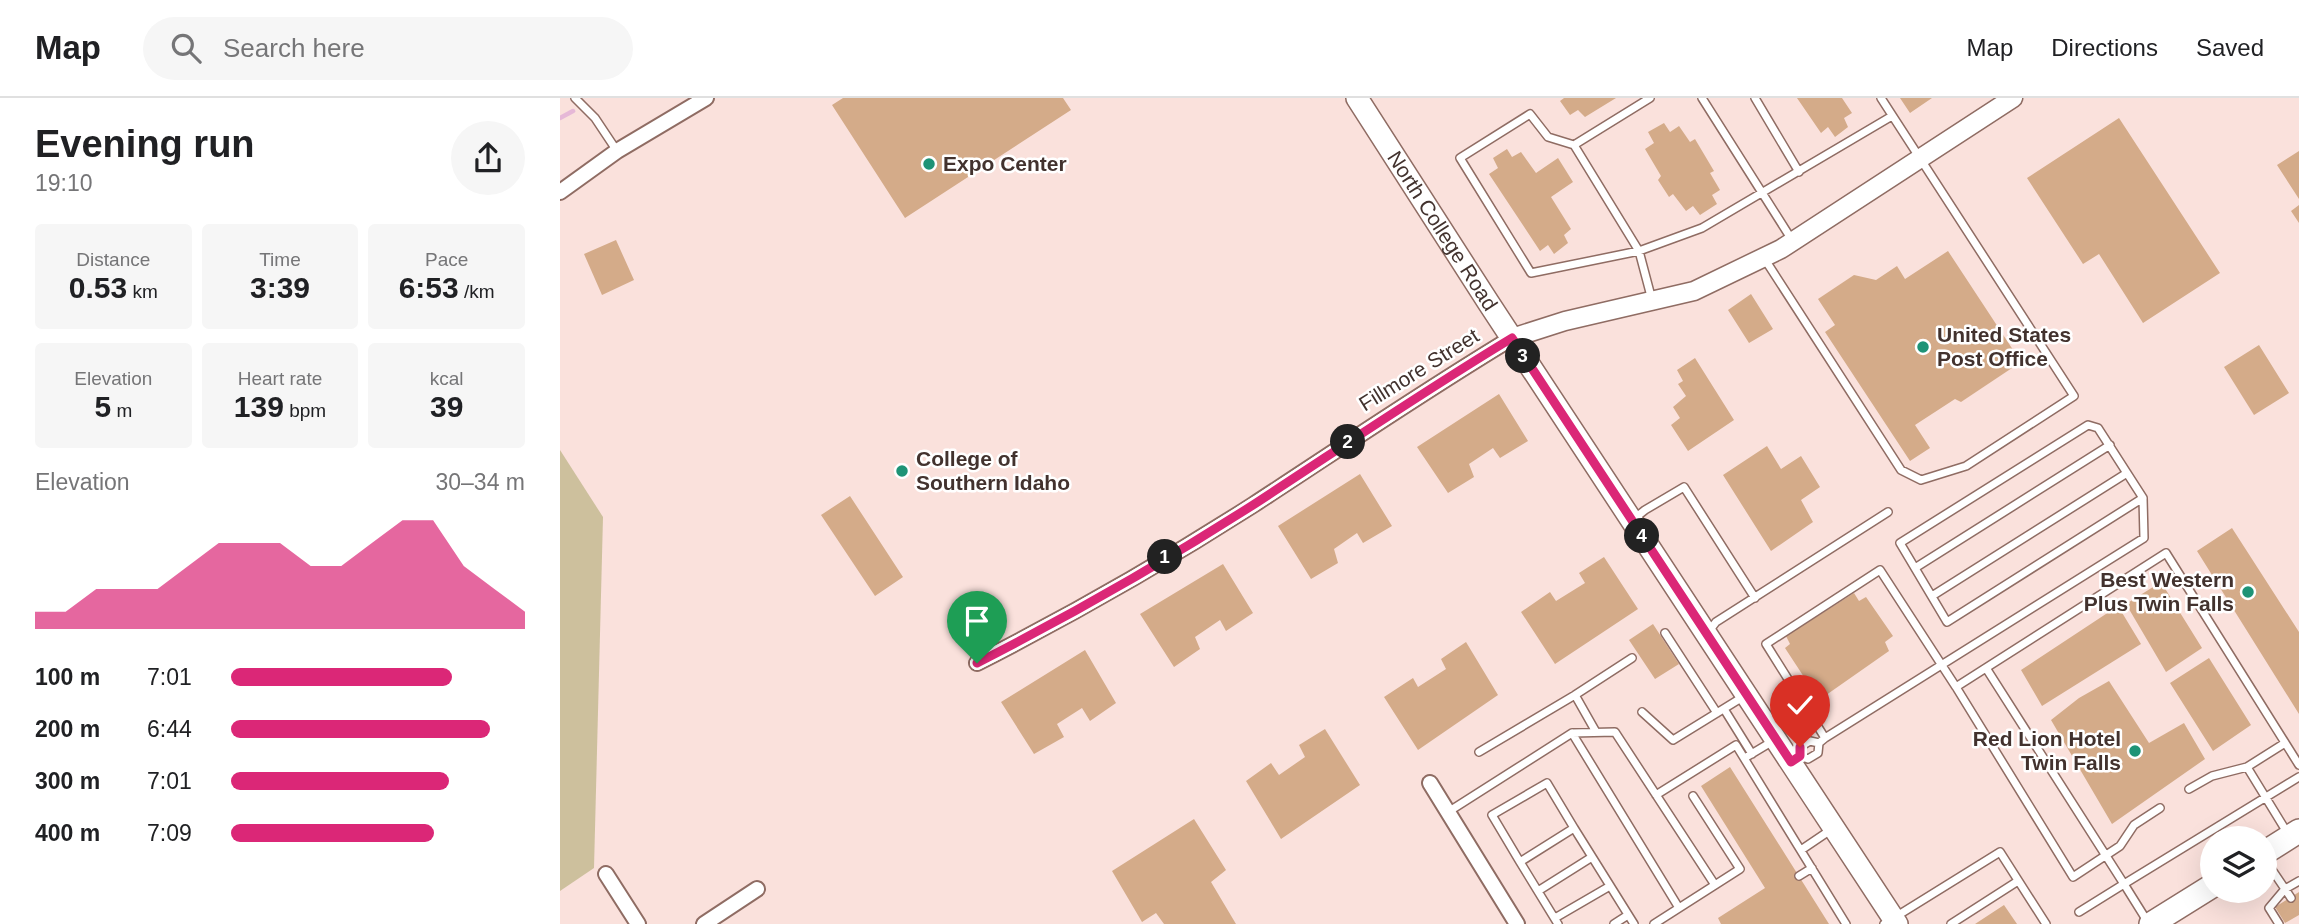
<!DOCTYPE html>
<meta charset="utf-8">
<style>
:root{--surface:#fff;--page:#f6f6f6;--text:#202124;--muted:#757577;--line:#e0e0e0;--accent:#db2777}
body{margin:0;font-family:Arial,sans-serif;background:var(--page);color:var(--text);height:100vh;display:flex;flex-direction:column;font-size:26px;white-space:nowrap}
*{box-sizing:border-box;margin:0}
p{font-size:23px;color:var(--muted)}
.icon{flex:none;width:38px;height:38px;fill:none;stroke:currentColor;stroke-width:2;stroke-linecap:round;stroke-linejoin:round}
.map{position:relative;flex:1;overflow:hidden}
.details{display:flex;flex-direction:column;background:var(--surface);width:560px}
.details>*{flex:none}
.fabs{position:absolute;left:1640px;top:728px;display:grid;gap:14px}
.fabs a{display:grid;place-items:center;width:77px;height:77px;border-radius:50%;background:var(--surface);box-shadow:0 7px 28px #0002;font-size:35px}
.pin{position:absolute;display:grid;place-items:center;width:60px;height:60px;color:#fff;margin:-72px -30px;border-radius:50% 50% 50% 0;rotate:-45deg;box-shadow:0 0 7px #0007}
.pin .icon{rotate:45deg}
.km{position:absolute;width:35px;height:35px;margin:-18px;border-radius:50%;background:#222;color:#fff;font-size:19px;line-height:35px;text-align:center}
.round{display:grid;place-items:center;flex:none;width:74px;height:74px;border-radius:37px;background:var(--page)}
.summary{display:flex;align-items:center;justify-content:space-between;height:119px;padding:0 35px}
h1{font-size:38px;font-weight:600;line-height:52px}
.figures{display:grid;grid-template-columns:repeat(3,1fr);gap:10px;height:119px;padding:7px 35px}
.figures div{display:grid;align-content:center;border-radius:7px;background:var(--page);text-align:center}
.figures b{font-size:30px;font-weight:600}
.figures small{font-size:19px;font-weight:400}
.figures p{font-size:19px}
.chart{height:196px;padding:14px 35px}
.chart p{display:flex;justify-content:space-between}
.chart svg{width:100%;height:126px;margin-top:7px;fill:var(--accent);opacity:.7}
ul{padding:0 35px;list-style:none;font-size:23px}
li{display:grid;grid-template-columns:112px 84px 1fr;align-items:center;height:52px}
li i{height:18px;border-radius:9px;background:var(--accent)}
header{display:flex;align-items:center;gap:42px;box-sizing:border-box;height:98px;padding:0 35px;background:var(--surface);border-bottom:2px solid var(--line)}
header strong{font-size:33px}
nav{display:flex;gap:38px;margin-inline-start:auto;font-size:24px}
.search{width:490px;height:63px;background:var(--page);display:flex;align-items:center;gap:18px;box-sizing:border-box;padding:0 24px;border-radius:38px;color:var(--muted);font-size:26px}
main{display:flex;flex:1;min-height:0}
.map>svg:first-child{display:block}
</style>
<header>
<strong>Map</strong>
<div class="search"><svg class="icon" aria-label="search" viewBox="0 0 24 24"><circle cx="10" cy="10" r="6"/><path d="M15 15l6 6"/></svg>Search here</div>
<nav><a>Map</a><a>Directions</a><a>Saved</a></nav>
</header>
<main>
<section class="details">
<div class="summary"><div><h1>Evening run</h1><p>19:10</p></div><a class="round"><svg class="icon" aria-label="share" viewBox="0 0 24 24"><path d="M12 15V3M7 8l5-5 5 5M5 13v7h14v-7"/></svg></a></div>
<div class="figures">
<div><p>Distance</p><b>0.53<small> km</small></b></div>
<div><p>Time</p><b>3:39</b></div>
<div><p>Pace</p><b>6:53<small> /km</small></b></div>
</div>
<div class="figures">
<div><p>Elevation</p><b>5<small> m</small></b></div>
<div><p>Heart rate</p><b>139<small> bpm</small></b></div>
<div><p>kcal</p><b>39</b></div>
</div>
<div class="chart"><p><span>Elevation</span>30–34 m</p>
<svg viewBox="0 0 160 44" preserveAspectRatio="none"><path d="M0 44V38L10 38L20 30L30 30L40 30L50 22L60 14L70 14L80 14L90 22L100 22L110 14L120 6L130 6L140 22L150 30L160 38V44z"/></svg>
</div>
<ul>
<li><b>100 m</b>7:01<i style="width:75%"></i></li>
<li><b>200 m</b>6:44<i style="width:88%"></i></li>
<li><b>300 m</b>7:01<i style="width:74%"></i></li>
<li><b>400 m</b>7:09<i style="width:69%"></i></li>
</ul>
</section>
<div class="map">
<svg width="1739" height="826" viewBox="0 0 1739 826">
<rect width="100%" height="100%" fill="#fae1dc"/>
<path fill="#cdc09d" d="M0,352l43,67 -9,351 -34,23z"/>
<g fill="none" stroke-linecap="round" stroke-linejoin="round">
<path stroke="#e6b8d7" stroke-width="4.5" d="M0,20l13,-7"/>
</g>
<path fill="#d4ab89" d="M283,0h220l8,12 -166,108 -73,-113z
M1004,0h52l-31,19 -7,-7 -8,5 -10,-14z
M1237,0h45l10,15 -8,5 4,9 -13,10 -7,-10 -7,6z
M1340,0h32l-22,15z
M1559,20l101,155 -77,50 -44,-69 -16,10 -56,-86z
M1104,25l6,9 9,-6 11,16 5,-3 19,32 -4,2 10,17 -8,5 5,9 -17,11 -7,-9 -7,5 -13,-17 -4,3 -11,-17 3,-4 -16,-27 9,-6 -6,-11z
M947,51l5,8 9,-5 15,21 22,-15 15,24 -22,15 20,32 -7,6 4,8 -14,11 -6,-9 -8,6 -51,-77 9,-6 -5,-10z
M1739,53v48l-22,-34z
M1739,107v18l-8,-12z
M56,142l18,40 -32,15 -18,-41z
M1388,153l73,111 -60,40 -6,-3 -40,26 15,23 -20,13 -85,-129 10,-7 -17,-26 36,-24 22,5 21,-14 8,13z
M1191,196l22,35 -24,14 -21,-33z
M1699,247l30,48 -35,22 -30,-48z
M1135,260l39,62 -46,31 -17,-26 9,-7 -7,-11 13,-11 -8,-12 5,-3 -6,-11z
M939,296l29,47 -28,17 -7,-10 -24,16 5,13 -26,16 -31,-46z
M1207,348l14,23 20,-13 19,31 -19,13 12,22 -42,29 -48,-76z
M800,376l32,52 -29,17 -6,-10 -23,16 4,14 -27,16 -33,-53z
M290,398l53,81 -28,19 -54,-81z
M1672,430l67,104v82l-102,-163z
M1044,459l34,52 -83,55 -34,-52 29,-20 6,9 29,-18 -6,-10z
M663,466l30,49 -27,18 -6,-11 -25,17 5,12 -26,18 -34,-53z
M1601,484l41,66 -36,24 -40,-68z
M1294,495l5,8 7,-4 27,39 -8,6 4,9 -70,49 -34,-52 5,-4 -4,-8z
M1558,508l23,38 -99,62 -21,-36z
M1093,526l26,40 -24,15 -26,-39z
M906,544l32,53 -80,55 -34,-53 29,-19 5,9 28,-18 -5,-10z
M525,552l31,53 -26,18 -8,-13 -25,16 7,13 -30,17 -33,-52z
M1649,560l42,67 -38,26 -43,-68z
M1549,583l40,62 35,-20 21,36 -93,65 -61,-104 28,-22z
M765,631l35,56 -79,54 -35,-58 25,-18 8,12 26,-18 -6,-12z
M1170,669l99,157h-108l-3,-6 47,-30 -64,-102z
M634,721l32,51 -15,12 25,42h-72l-8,-11 -14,9 -30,-51z
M1739,794v23l-14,8 -10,-16z
M1444,807l13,19h-42z"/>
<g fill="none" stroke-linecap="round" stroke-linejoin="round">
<defs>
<path id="service" d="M15,0l20,20 22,33
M1142,0l90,142
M1195,0l44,74
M1014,47l76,-47
M1204,160l137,212 20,10 45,-14 108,-70 -193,-298
M1092,202l-13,-49 -65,-106 -26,-8 -18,-23 -70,44 71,115 108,-22 63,-23 190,-112
M1583,400l-196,124 -47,-79 188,-118 10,3 45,70 1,40 -319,200 -59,-94 114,-74 76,117 117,190 47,-31 14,-21 26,-17
M1075,420l10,-8 39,-23 71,111
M1355,470l195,-123
M1372,498l195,-123
M1149,533l7,-9 172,-110
M1105,535l52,80
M1426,570l138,216 -45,28
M1396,589l210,-134 133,212
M1164,611l28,45
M1082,614l31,28 73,-45
M1036,634l-21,-37 57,-37
M1012,635l43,-1 100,153
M1259,645l-1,10 -10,6 -8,-3v-9l10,-6 9,2 6,-5
M919,654l96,-57
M1188,658l25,-15
M1687,669l38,-24
M1629,691l23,-13 35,-9 41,67
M1096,697l80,-50 110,179
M888,714l124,-79 107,175
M1241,752l31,-21
M1704,760l21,31 14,-8
M960,764l-28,-47 55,-32 27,45
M1239,778l13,-8
M978,793l54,-34
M995,820l55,-32
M998,826l-38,-62 54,-34 60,96
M1054,826l14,-9
M1094,826l86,-55 -47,-73
M1324,826l116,-72 46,72
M1391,826l67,-43
M1589,826l-25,-40 175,-107
M1719,826l-10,-16 16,-19 6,9"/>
<path id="minor" d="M0,94l57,-41 89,-53
M417,565c94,-48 187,-101 276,-158 86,-56 171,-114 259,-167
M870,685l87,141
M46,776l32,50
M144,826l53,-35"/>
<path id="tertiary" d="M952,240l53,-17 129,-30 87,-42 232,-151"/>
<g id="secondary">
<path id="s1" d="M797,0l131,204 409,622"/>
</g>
<path id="primary" d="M1704,755l35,-22
M1591,826l61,-38"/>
</defs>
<use href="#service" stroke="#8f6c63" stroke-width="10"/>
<use href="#minor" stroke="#8f6c63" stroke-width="18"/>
<use href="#tertiary" stroke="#8f6c63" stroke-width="21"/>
<use href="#secondary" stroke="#8f6c63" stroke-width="24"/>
<use href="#primary" stroke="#8f6c63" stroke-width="26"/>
<use href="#service" stroke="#fff" stroke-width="7"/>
<use href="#minor" stroke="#fff" stroke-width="14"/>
<use href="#tertiary" stroke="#fff" stroke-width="18"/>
<use href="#secondary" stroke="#fff" stroke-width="21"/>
<use href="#primary" stroke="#fff" stroke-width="23"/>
</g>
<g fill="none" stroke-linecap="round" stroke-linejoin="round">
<defs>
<path id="route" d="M417,565c94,-48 187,-101 276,-158 86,-56 171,-114 259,-167l279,424 9,-6v-9"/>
</defs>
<use href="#route" stroke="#fff" stroke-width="14"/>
<use href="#route" stroke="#db2777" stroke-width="9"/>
</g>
<g fill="#1e9376" stroke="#fff" stroke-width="2.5">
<circle cx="369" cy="66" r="7"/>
<circle cx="1363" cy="249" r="7"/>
<circle cx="342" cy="373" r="7"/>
<circle cx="1688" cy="494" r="7"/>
<circle cx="1575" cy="653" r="7"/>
</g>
<g text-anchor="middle" stroke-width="5" stroke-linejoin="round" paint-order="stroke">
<g font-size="21" font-weight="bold" fill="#42322e" stroke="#fff" text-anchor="start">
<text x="383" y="73">Expo Center</text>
<text x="1377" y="244">United States<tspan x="1377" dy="24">Post Office</tspan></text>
<text x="356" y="368">College of<tspan x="356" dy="24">Southern Idaho</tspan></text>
<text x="1674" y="489" text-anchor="end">Best Western<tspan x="1674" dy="24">Plus Twin Falls</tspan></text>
<text x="1561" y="648" text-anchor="end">Red Lion Hotel<tspan x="1561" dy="24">Twin Falls</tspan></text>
</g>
<g font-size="21" fill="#42322e" stroke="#fff">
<text dy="7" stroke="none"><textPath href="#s1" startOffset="158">North College Road</textPath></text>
<text transform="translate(859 272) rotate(-32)" y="7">Fillmore Street</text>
</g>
</g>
</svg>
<div class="fabs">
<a><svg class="icon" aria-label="layers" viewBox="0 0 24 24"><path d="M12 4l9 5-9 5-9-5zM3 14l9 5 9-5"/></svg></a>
</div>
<div class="pin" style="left:417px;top:565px;background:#1e9e55"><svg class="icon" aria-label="arrive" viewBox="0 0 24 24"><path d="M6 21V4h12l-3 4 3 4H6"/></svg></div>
<div class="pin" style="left:1240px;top:649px;background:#d93025"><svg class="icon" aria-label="check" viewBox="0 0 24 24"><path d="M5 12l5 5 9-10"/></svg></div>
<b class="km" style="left:605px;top:459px">1</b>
<b class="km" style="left:788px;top:344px">2</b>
<b class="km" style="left:963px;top:258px">3</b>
<b class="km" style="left:1082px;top:438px">4</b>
</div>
</main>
